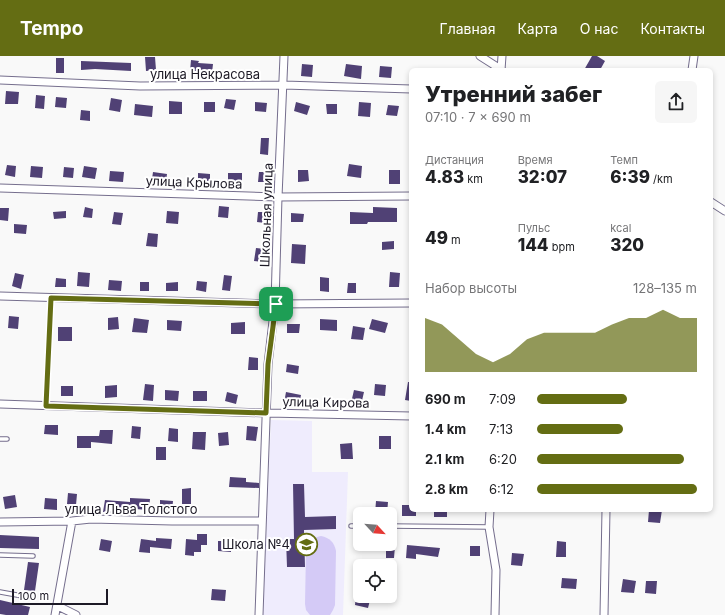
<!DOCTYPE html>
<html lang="ru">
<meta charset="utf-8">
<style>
:root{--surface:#fff;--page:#f6f6f6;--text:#202124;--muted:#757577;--accent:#646d13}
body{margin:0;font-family:Inter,sans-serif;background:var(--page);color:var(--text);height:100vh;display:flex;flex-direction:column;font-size:15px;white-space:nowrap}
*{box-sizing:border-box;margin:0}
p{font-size:13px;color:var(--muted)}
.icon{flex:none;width:22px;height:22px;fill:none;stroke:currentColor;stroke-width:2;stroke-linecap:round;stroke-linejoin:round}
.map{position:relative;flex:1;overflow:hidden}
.side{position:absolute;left:409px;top:12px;width:304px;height:444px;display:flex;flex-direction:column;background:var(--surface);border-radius:6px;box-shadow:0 2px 6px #0003}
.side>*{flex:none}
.needle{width:26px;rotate:116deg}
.tools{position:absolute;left:353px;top:451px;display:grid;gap:8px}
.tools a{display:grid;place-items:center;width:44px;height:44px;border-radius:6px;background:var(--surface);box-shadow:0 2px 6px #0003;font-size:20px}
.scale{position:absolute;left:12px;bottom:10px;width:96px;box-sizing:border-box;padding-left:4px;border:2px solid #1d1a26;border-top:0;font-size:11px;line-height:14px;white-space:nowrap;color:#1d1a26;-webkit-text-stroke:3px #fff;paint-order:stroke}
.pin{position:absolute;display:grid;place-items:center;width:34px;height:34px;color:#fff;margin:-17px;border-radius:8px;box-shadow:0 2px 6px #0006}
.round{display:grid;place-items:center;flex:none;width:42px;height:42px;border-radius:6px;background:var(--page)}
.summary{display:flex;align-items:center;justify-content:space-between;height:68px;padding:0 16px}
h1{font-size:22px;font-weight:800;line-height:30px}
.stats{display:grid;grid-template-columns:repeat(3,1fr);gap:6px;height:68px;padding:4px 16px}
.stats div{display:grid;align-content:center}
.stats b{font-size:17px;font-weight:800}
.stats small{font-size:11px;font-weight:400}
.stats p{font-size:11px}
.chart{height:112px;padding:8px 16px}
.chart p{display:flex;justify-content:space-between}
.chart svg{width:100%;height:72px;margin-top:4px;fill:var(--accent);opacity:.7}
ul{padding:0 16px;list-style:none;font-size:13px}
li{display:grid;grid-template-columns:64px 48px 1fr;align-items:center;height:30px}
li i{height:10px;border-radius:5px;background:var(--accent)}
header{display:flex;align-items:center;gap:24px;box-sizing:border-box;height:56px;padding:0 20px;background:var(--accent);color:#fff}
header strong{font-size:19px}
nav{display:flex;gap:22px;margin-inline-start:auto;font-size:14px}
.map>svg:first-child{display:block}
</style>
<header>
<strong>Tempo</strong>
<nav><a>Главная</a><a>Карта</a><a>О нас</a><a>Контакты</a></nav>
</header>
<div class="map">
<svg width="725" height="559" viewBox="0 0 725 559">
<rect width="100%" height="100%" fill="#f9f9f9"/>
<path fill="#efecfd" d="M271,364l41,1v51h36l-5,143h-80z"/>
<path fill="#d4caf6" d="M321,480c9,2 13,6 15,15l-1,54 -2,5 -3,5h-20l-4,-5 -1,-6 1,-53c2,-9 6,-13 15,-15z"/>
<path fill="#504175" d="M592,0h5l8,5 -5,9h-16z
M145,1h10l1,13 -10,1z
M56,2h8v15h-8z
M191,4l8,1 -1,2 15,1 -1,9 -22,-2z
M81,5l50,2v8l-36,-2 -14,1z
M302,8l11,1 -1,12 -11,-1z
M346,8l16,2 -1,13 -17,-3z
M380,10l12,1 -1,11 -12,-1z
M6,35l13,1 -1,12h-13z
M36,39l9,1 -1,13 -9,-1z
M56,41l11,1 -1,10 -11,-1z
M111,42l11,2 -2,12 -11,-2z
M226,43l10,1 -2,10 -10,-2z
M169,45l13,1v12h-13z
M204,46h11v10h-11z
M255,46l12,1 -1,9 -11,-1z
M296,46l14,4 -3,9 -13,-4z
M359,46l12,1 -1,14 -12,-1z
M135,48l18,2 -1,11 -18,-2z
M326,48h11v10h-10z
M388,49l11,1 -2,10 -11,-1z
M81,54l9,1v10l-10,-1z
M261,82h8l-1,17 -8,-1z
M349,108l13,2 -1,12 -14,-2z
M7,109l9,1 -1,11 -10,-2z
M31,110l12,1 -1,11 -12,-1z
M84,110l13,2 -2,11 -13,-2z
M64,111l10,1 -1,10 -10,-1z
M298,114h10l1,11 -11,1z
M389,114h11v14h-11z
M110,115l14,1 -1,10 -14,-1z
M153,116l14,2 -1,7 -14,-2z
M259,116h8v10h-9z
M198,117l12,1v8l-12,-1z
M228,117h14v10h-14z
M219,150l10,1 -1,11 -10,-1z
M85,151l8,2 -1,9 -9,-1z
M373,151l24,1v14h-29l-1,2h-17v-12l23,1z
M0,152h9l-1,13 -8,-1z
M66,155v7l-12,1 -1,-7z
M167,155l12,1 -1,12 -12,-1z
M114,156l9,1 -2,12 -9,-1z
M258,156h8l-1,11 -8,-1z
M291,157l13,1 -1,8h-12z
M14,168l13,1 -1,9 -12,-1z
M148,177l10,1 -1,13 -11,-1z
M394,185v8l-12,1v-8z
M292,188l14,1 -1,19 -14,-1z
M256,192l9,1 -2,13 -9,-1z
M78,216l12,1 -1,14 -12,-1z
M390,216l10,1 -1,14h-10z
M15,217l9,2 -3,14 -9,-3z
M224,219l8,1 -2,15 -8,-1z
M320,221l9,1v14l-9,-1z
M56,222l10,1v8h-11z
M109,224l13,1 -1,10 -13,-1z
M197,225l10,1 -1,10 -10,-2z
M140,226h9v9h-9z
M178,226v9h-12v-8z
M348,227h8v10h-9z
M9,260l10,1 -1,12 -10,-1z
M118,261l1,12 -11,1v-12z
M134,262l15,2 -2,13 -15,-1z
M320,263l17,1v11l-17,-1z
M372,263l16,4 -3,10 -16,-4z
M167,264l15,1 -1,10 -14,-1z
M245,266v12h-14v-11z
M287,268h13l-1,9h-12z
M353,270l12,2 -2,12 -12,-1z
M58,271h14v14h-14z
M249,301l9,1v12h-10z
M287,308l12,2 -1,8 -12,-2z
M408,326h3v19l-6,-1z
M145,328l9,1 -1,16 -10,-1z
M375,328l11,1 -1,11 -11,-1z
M117,329v12l-12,1v-12z
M61,330h12v10h-12z
M165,334l14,1 -1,10 -13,-1z
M354,334l10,2 -3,13 -10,-2z
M193,335h14v10h-14z
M227,336l11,3 -2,9 -11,-3z
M286,336l15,3 -2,10 -15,-2z
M45,369h13v10l-14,-1z
M132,370l9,1 -1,12 -9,-1z
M247,370l11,1 -2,14 -10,-1z
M169,372l9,1v13l-10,-1z
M100,374h13l-1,14 -21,-2v6h-14v-12h22z
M193,376h13l-1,18 -13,-1z
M228,376l1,13 -10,1 -1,-13z
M379,380h12v13h-12z
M352,387l1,16h-12l-1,-15z
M156,391h10v13h-10z
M230,421l16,1v4l13,1v5l-30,-1z
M293,428h11l1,33 31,-1v13l-32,1 1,37h-18l-1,-28h8z
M191,432v16h-9v-15z
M68,437l9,1 -1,11 -9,-1z
M15,439l2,12 -12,2 -2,-12z
M45,442l12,1v11l-13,-1z
M130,442l20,1 -1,11 -28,-2 -1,5 -17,-1 2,-12 25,2z
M160,444l13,1 -1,10 -12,-1z
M376,445l12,1 -1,12h-12z
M402,449h9v5h5v6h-14z
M434,454h13v7h-13z
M649,454h13l-2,13 -12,-1z
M197,478h10v11h-6v7h-7v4l-9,-1 1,-16 11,1z
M0,479l39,2v12l-39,-1z
M156,482l16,1 -1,10 -21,-2v6l-11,-1 2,-13 15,2z
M101,483l11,2 -2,11 -11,-2z
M218,485h13v11l-13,-1z
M557,485l9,1v15h-10z
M407,489l33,3 -2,9 -22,-3v5l-10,-1z
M386,490h9l-1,12h-8z
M470,490h10v10h-10z
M512,497l12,1 -2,12 -11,-1z
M28,506l11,1 -4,28 -11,-1z
M562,522l15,1 -1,10 -15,-1z
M623,523l13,2 -2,12 -13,-1z
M646,525h11l-1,13 -11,-1z
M212,533l14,1 -1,11 -14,-1z
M356,540h15l-3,12 -13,-3z
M0,544l30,7 -2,8h-22l-6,-1z"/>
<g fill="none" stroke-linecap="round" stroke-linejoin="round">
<defs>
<path id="lane" d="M46,350l5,-108
M0,383h7
M351,470h9
M390,470l99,1
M0,499l33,1
M0,536l28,5"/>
<path id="street" d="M480,0l22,14
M501,14l1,-14
M692,14l2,-14
M0,24l140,6 144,-1 127,4
M0,132l278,9 133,-1
M711,146l14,9
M0,240l275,8 136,-1
M0,348l267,9 144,3
M490,454l-1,17 7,43 -1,45
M0,466l72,-1 19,-2 81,2h90
M58,550l18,9
M55,559l17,-94
M259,559l9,-251 7,-60 3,-107 6,-141
M604,559l2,-105"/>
</defs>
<use href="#lane" stroke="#756e8d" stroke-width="5.5"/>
<use href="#street" stroke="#756e8d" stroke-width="9"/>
<use href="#lane" stroke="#fff" stroke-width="3.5"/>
<use href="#street" stroke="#fff" stroke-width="7"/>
</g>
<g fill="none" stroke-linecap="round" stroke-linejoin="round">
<defs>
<path id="route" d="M51,242l225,6 -8,60 -2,49 -220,-7z"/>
</defs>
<use href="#route" stroke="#fff" stroke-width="8"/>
<use href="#route" stroke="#646d13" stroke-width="5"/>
</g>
<defs>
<symbol id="school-ring" viewBox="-11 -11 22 22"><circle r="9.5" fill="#fff" stroke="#646d13" stroke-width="1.5"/><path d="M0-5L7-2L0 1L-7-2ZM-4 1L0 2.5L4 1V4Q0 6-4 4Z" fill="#646d13"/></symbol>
</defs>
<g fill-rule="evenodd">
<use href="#school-ring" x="294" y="476" width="25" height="25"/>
</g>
<g text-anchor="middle" stroke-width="4" stroke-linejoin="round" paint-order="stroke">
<g font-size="13" fill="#1d1a26" stroke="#fff">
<text x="205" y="23">улица Некрасова</text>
<text transform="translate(194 126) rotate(2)" y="5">улица Крылова</text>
<text transform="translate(266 159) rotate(-88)" y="5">Школьная улица</text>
<text transform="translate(326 346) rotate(1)" y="5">улица Кирова</text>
<text x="131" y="458">улица Льва Толстого</text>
</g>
<g font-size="13" fill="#1d1a26" stroke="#fff" text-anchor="end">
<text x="290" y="493">Школа №4</text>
</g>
</g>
</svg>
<div class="tools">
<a><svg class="needle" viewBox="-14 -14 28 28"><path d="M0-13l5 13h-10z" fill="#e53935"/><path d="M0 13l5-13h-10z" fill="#757577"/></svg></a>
<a><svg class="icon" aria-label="locate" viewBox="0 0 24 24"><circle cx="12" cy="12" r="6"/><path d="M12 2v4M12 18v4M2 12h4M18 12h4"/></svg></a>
</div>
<div class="scale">100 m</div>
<div class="pin" style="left:276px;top:248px;background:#1e9e55"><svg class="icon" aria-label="arrive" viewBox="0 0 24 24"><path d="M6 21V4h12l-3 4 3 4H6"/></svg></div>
<section class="side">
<div class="summary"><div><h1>Утренний забег</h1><p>07:10 · 7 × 690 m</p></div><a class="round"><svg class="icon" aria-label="share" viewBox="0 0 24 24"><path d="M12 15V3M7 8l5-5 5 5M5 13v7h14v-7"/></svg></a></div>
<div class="stats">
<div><p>Дистанция</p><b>4.83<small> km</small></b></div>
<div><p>Время</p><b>32:07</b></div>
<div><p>Темп</p><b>6:39<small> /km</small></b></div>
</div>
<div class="stats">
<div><b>49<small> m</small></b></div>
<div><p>Пульс</p><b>144<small> bpm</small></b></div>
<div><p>kcal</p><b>320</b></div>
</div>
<div class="chart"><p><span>Набор высоты</span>128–135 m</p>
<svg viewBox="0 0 160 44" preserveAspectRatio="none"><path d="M0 44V11L10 15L20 24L30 33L40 38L50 33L60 24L70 20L80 20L90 20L100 20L110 15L120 11L130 11L140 6L150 11L160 11V44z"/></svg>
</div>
<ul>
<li><b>690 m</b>7:09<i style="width:56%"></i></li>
<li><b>1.4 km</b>7:13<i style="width:54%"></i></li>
<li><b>2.1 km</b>6:20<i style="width:92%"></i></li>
<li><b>2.8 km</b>6:12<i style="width:100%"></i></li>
</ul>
</section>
</div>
